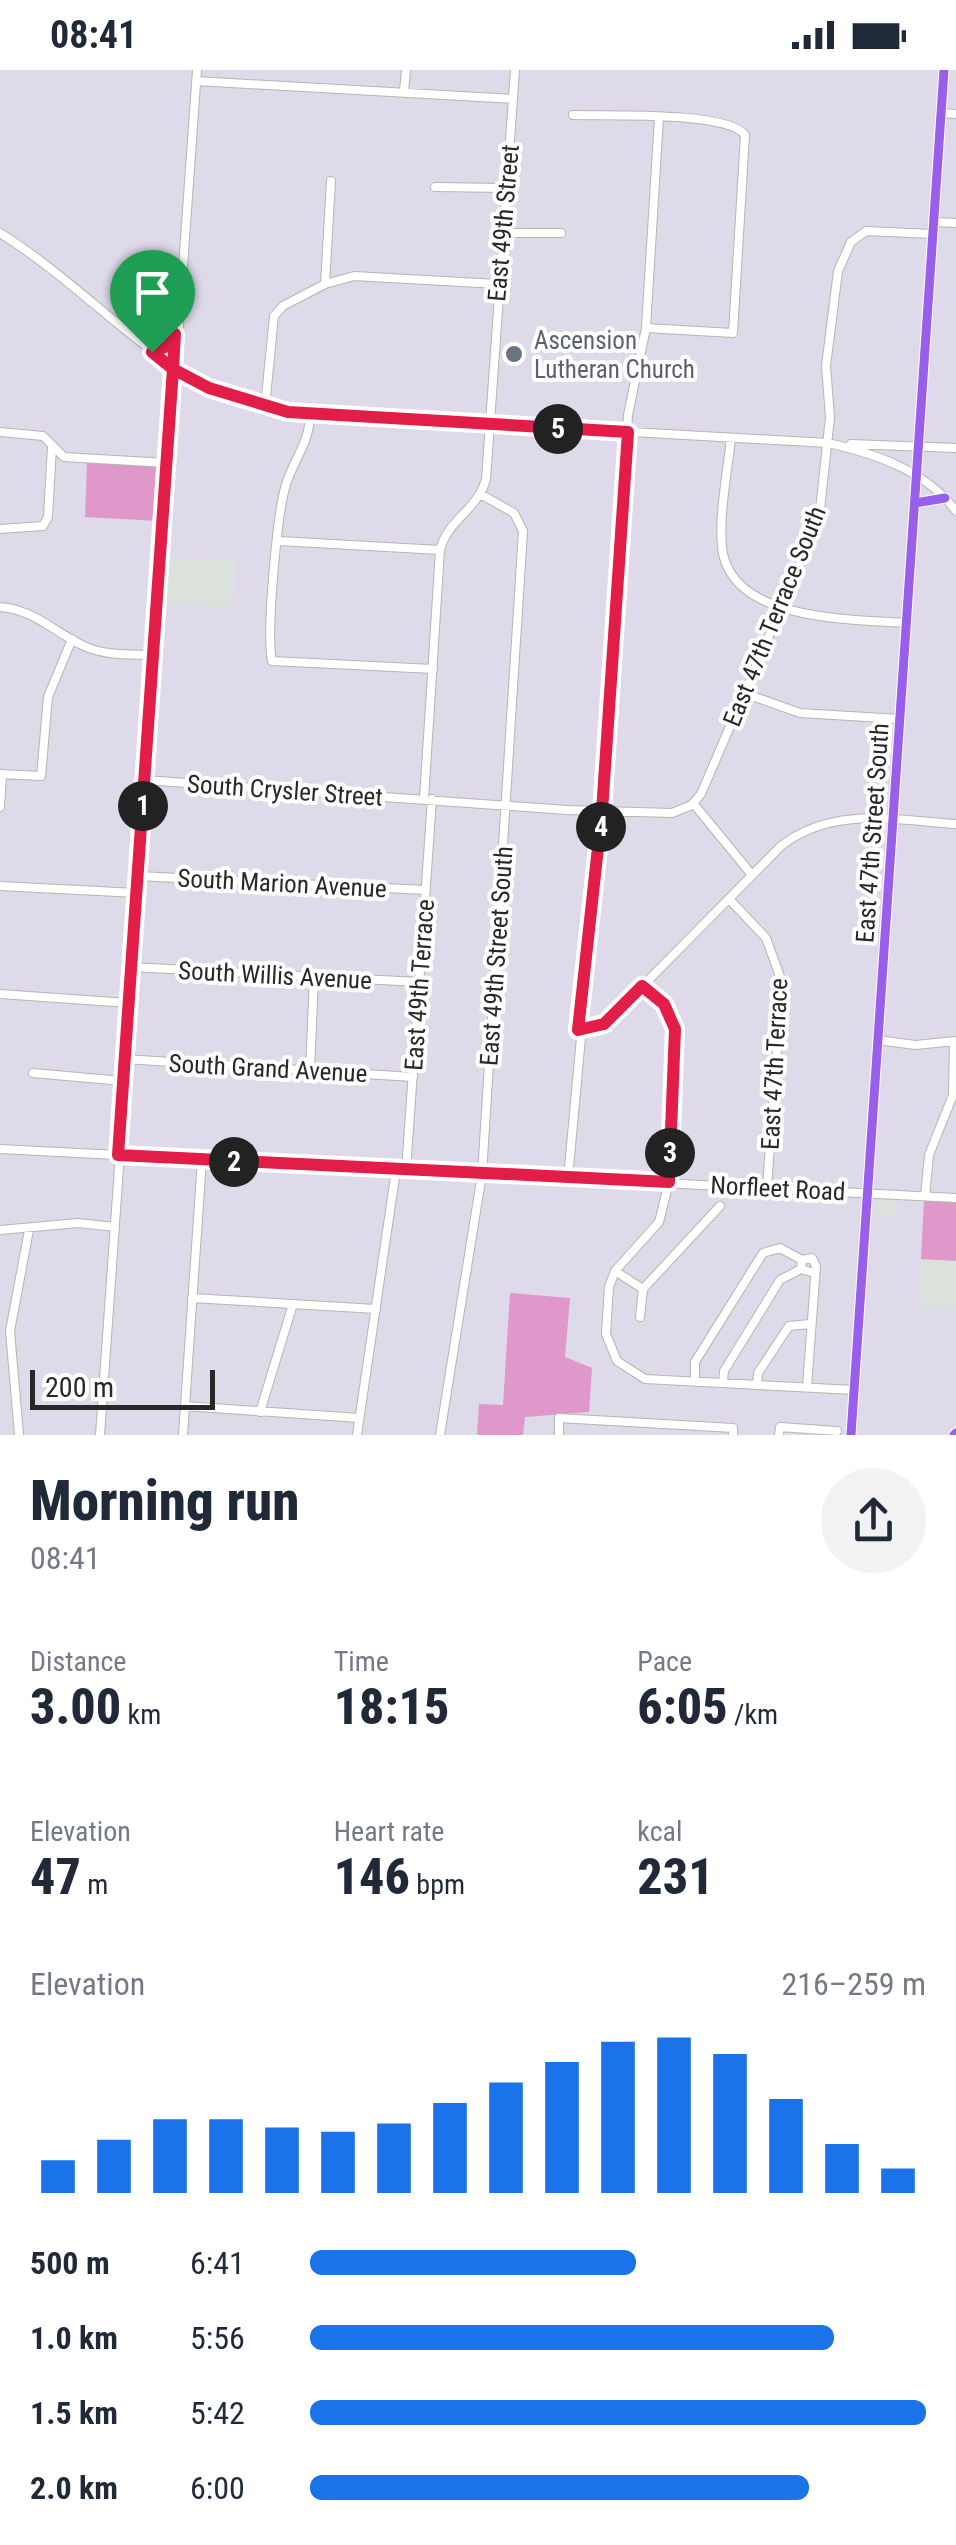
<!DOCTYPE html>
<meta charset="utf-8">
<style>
:root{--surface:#fff;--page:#f2f2f3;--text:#1f2937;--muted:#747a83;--accent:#1a73e8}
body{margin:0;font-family:"Roboto Condensed",sans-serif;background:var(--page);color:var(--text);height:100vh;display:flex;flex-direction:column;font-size:38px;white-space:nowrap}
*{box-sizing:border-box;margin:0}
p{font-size:32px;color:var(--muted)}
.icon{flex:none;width:55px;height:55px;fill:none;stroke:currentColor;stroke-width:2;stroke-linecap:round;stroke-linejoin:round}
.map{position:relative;height:1365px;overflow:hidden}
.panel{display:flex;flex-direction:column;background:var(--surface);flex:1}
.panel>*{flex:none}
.scale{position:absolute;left:30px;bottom:25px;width:185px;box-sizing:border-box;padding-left:10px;border:5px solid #282828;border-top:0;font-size:28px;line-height:35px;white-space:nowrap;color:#282828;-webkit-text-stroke:8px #fff;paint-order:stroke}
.pin{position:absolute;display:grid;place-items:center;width:85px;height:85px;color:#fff;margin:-102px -42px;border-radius:50% 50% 50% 0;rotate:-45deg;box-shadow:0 0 10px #0007}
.pin .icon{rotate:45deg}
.km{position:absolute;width:50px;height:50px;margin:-25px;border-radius:50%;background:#222;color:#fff;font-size:28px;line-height:50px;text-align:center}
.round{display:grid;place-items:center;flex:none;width:105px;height:105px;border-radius:52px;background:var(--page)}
.head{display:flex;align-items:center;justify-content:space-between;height:170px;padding:0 30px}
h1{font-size:55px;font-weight:800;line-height:75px}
.metrics{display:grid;grid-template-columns:repeat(3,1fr);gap:15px;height:170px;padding:10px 30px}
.metrics div{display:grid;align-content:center}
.metrics b{font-size:50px;font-weight:800}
.metrics small{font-size:28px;font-weight:400}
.metrics p{font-size:28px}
.chart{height:280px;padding:20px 30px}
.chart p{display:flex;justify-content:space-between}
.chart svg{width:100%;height:180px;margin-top:10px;stroke:var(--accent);stroke-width:6}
ul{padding:0 30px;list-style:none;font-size:32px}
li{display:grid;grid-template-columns:160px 120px 1fr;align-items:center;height:75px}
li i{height:25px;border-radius:12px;background:var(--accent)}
.status{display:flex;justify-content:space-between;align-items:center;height:70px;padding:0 50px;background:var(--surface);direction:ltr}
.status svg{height:28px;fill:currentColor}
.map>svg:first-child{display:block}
</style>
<div class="status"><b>08:41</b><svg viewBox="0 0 49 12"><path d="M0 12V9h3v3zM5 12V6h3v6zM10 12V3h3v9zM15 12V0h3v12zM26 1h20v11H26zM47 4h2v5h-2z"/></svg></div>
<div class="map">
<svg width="956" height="1365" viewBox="0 0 956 1365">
<rect width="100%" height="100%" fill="#dedaea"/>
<path fill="#dbe2db" d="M164,487l71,4 -3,46 -71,-3z
M897,1129l-1,17 -25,-1 4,-15z
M921,1189l35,2v49l-37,-2z"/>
<path fill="#df98c9" d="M87,393l74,4 -2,54 -74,-4z
M924,1131l32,1v59l-35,-2z
M510,1223l60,5 -5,59 27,11 -3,44 -64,5 -2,18h-46l2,-31 24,1z"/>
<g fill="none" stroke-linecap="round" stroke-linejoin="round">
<defs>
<path id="minor" d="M196,11l317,18
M404,21l2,-21
M941,43l15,1
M573,45c33,1 154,-4 172,20l-12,198 -87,-5
M435,117l69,1
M934,152l22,1
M0,163c110,69 170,167 310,181l518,29c48,11 97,27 128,68
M501,163h60
M325,214l29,-8 143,8
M265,337l9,-91 9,-10 42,-22 6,-103
M310,344c0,30 -18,47 -25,74 -8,29 -19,145 -13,173l161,8
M0,362l43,4 21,21 103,6
M731,368c-3,32 -16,94 -6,123 21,61 130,58 182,62
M851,374l105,4
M0,459l43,-3 5,-9 4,-70
M279,471l161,9
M0,537c35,3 54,25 84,39 21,10 47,8 70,9
M744,623l56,20 100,6
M0,704l41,2 7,-79 24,-58
M145,710l422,30 105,3 20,-8 9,-11 118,-275 11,-102 -4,-51 12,-95 13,-29 15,-11 67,3
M424,729l16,-249c7,-30 38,-40 46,-71l29,-409
M693,733l59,72
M0,737l2,-33
M138,806l288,14
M0,816l137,7
M729,829l37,39 16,44 -15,205
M131,897l288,15
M643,916l21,18 11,25 -6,153 -10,40 -44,49 -6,16 -3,47 11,27 28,18 209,11
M0,924l128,9
M579,960l25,-5 177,-179c51,-40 115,-26 175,-22
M878,970l37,5 41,-4
M124,989l289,18
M310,1000l4,-92
M33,1003l89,8
M0,1079l956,49
M406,1101l26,-372
M568,1108l34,-367 26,-396 18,-87 13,-210
M925,1126l4,-41 24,-60 1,-53
M0,1160l78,-7 37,4
M802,1190l10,-2 4,8 -9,121
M615,1201l28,18
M192,1228l184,11
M640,1247l3,-28 77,-83
M695,1311v-19l68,-109 17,-5 22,12 -1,9
M723,1313l1,-12 56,-91 21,-11 13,4
M757,1315l1,-12 31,-47 21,-2
M185,1336l174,12
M260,1342l33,-108
M19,1365l-9,-104 19,-101
M100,1365l97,-1365
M183,1365l19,-275
M357,1365l39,-265
M440,1365l42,-261 41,-643 -9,-18 -32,-18
M559,1365v-17l174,10v7
M779,1365l1,-8 57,4"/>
<path id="major" d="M915,433l30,-5
M851,1365l93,-1365
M954,1365l2,-2"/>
</defs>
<use href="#minor" stroke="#b2b8ab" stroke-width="10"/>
<use href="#major" stroke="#fff" stroke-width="11"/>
<use href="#minor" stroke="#fff" stroke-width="8"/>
<use href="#major" stroke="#995fea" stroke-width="9"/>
</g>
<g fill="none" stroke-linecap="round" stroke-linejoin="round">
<defs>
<path id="route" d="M152,282l21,17 -55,786 551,27 6,-153 -11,-25 -22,-18 -38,38 -26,6 24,-219 26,-379 -340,-20 -79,-24 -36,-19 2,-35 -7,12 -16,6"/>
</defs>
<use href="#route" stroke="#fff" stroke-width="20"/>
<use href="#route" stroke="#e11d48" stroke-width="12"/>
</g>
<circle fill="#6b7280" stroke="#fff" stroke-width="4" cx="514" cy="284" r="10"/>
<g text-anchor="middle" stroke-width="8" stroke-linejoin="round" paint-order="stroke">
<g font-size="25" fill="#282828" stroke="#fff">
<text transform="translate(503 153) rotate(-85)" y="9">East 49th Street</text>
<text transform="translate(774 546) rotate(-68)" y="9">East 47th Terrace South</text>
<text transform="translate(285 720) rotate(4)" y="9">South Crysler Street</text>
<text transform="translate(872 763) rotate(-86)" y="9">East 47th Street South</text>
<text transform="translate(282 813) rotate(3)" y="9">South Marion Avenue</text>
<text transform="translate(496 886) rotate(-86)" y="9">East 49th Street South</text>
<text transform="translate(275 905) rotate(3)" y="9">South Willis Avenue</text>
<text transform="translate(419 915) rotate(-86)" y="9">East 49th Terrace</text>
<text transform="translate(774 994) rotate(-87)" y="9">East 47th Terrace</text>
<text transform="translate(268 998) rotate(3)" y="9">South Grand Avenue</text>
<text transform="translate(778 1118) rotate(3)" y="9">Norfleet Road</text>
</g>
<g font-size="25" fill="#5b616d" stroke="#fff" text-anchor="start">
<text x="534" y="279">Ascension<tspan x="534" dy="29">Lutheran Church</tspan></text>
</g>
</g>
</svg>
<div class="scale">200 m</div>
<div class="pin" style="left:152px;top:282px;background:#1e9e55"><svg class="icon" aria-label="arrive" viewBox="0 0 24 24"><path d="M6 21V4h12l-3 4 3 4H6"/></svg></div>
<b class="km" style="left:143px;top:736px">1</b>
<b class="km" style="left:234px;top:1092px">2</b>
<b class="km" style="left:670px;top:1083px">3</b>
<b class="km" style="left:601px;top:757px">4</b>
<b class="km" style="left:558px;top:359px">5</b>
</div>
<section class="panel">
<div class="head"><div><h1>Morning run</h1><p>08:41</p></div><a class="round"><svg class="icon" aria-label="share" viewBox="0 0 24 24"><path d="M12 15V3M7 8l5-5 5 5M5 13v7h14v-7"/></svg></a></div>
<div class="metrics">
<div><p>Distance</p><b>3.00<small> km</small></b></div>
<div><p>Time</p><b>18:15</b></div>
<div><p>Pace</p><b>6:05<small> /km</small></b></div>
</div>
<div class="metrics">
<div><p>Elevation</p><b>47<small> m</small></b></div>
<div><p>Heart rate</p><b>146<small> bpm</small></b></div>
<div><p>kcal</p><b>231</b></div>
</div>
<div class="chart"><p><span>Elevation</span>216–259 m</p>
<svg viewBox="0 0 160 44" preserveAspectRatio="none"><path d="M5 44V36M15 44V31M25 44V26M35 44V26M45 44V28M55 44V29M65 44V27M75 44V22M85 44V17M95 44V12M105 44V7M115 44V6M125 44V10M135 44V21M145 44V32M155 44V38"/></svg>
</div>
<ul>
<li><b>500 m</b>6:41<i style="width:53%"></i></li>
<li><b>1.0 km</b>5:56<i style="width:85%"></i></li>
<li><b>1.5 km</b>5:42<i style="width:100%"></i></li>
<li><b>2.0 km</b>6:00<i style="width:81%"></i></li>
</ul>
</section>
